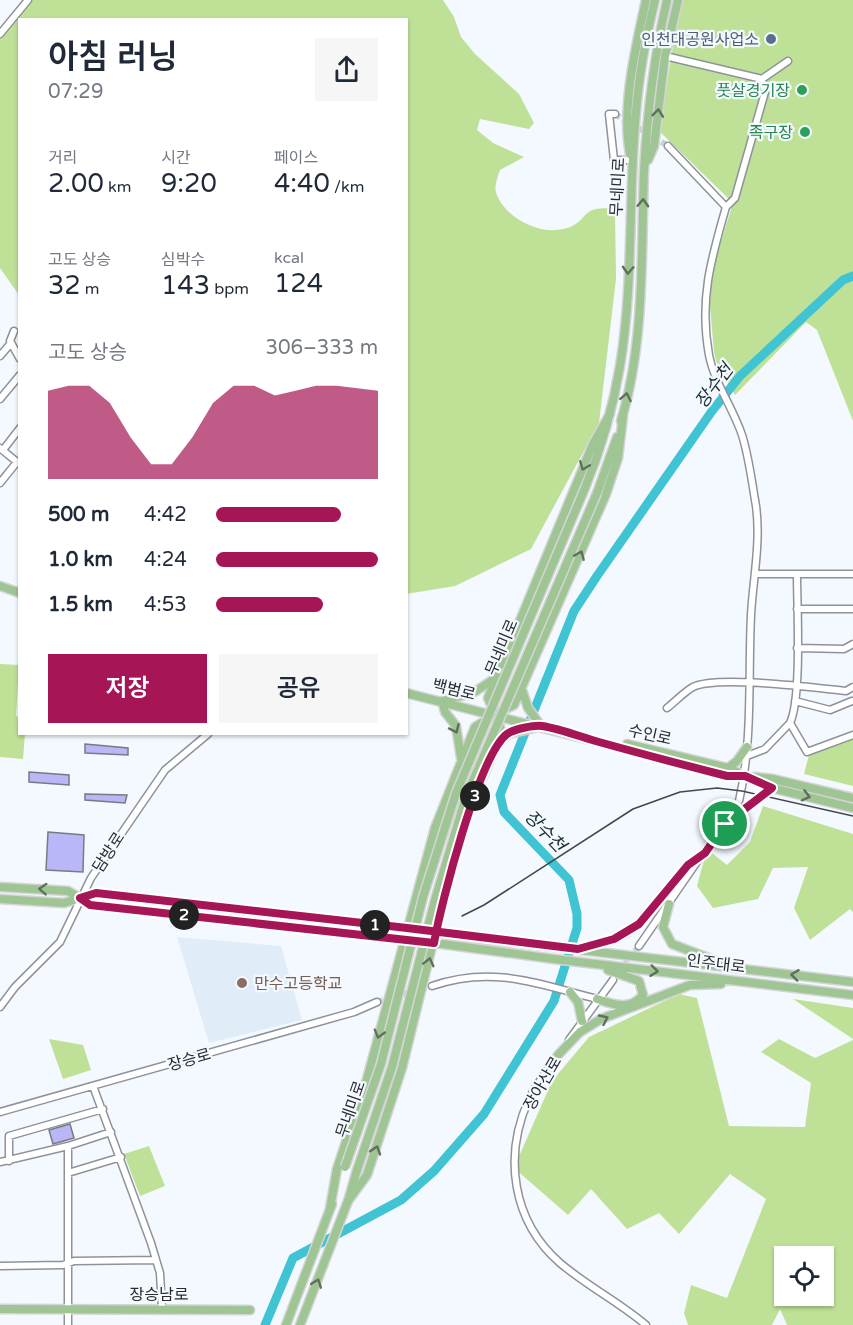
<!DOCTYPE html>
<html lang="ko">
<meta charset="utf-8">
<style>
:root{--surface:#fff;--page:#f6f6f7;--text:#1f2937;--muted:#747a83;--accent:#a61657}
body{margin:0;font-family:"Varela Round","Noto Sans KR",sans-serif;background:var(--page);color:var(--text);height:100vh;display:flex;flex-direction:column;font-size:22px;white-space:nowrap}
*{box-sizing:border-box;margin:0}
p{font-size:20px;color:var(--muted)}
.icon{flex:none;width:33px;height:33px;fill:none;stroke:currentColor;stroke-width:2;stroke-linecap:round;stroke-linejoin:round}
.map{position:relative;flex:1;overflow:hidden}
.side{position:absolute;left:18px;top:18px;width:390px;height:717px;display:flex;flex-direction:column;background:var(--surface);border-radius:0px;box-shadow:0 2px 4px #0004}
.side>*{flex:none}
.fabs{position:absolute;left:774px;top:1246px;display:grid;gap:12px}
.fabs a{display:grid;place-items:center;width:60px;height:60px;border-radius:0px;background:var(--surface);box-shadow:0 2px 4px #0004;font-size:30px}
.pin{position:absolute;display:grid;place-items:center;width:51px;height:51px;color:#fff;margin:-26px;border:3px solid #fff;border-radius:50%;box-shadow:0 2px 6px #0007}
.km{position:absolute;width:30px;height:30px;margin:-15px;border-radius:50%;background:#222;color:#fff;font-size:16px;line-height:30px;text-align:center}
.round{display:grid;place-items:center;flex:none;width:63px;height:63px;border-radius:0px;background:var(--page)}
.head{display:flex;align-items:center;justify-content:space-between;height:102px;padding:0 30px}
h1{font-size:33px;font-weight:600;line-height:45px}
.metrics{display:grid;grid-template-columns:repeat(3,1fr);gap:9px;height:102px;padding:6px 30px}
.metrics div{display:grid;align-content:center}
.metrics b{font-size:26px;font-weight:600}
.metrics small{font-size:16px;font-weight:400}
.metrics p{font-size:16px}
.chart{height:168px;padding:12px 30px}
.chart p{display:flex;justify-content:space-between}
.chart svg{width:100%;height:108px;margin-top:6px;fill:var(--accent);opacity:.7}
.primary-button{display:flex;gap:12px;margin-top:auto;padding:12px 30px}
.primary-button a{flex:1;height:69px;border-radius:0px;background:var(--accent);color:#fff;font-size:24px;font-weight:600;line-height:69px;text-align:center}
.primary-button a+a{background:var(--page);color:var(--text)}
ul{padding:0 30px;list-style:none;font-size:20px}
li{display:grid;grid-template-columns:96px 72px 1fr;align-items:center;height:45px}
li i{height:15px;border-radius:8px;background:var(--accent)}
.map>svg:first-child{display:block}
</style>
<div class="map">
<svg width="853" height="1325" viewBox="0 0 853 1325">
<rect width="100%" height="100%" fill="#f3f9fe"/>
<path fill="#e0edf9" d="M177,937l104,9 21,74 -93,23z"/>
<path fill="#bee197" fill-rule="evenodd" d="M28,0h415l11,17 7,20 14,17 44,40 15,29 -5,6 -49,-10 -3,11 16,13 31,14 -24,13c-2,6 -6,16 -4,22 7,25 43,43 67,37 28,-6 14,-25 52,-20l1,70 -17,144 -68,126 -76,37 -49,8v-574h-386l-1,275 -19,-27v-236z
M683,0h170v421l-36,-91 -11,-8 -71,73 -19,-34 -2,-9 -6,-69 25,-80 -74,-72 18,-109z
M0,664l19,1 -3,51 3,1 1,17h5l-2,25 -23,-2z
M853,737v49l-49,-12 5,-19z
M763,806l90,28v78l-3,-3 -40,31 -16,-32 14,-41 -35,1 -15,31 -45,9 -16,-22 10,-37 20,16 23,-23z
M679,994l18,4 32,128 76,1 6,-44 -50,-31 18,-13 36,19 38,-18v285h-66l-7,-16 -8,16h-84l-4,-12 7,-28 36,13 39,-99 -36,-25 -51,60 -20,-21 -32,16 -36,-40 -23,26 -54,-47 38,-87 37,-44zM784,1257h40v39h-40z
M793,999l60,9v31z
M49,1039l34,6 8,25 -28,9z
M149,1146l16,40 -25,10 -16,-42z"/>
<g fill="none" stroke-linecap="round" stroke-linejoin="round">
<path stroke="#40c3d3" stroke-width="9" d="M265,1325l28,-67 108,-58 33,-29 50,-57 70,-113 23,-73v-14l-8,-34 -65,-68 -4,-17 74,-184 23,-35 115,-165 28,-35 103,-96 10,-4"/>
</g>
<path fill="#b9b7f7" stroke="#7a7a82" stroke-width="1.5" d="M85,744l43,4v7l-43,-2z
M29,772l40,3v10l-40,-3z
M85,794l42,1 -2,8 -40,-3z
M48,832l36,3 -1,37 -37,-2z
M70,1124l4,14 -21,6 -4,-14z"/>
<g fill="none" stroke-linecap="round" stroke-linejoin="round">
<path stroke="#cbd0d4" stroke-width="6" stroke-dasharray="6 3" stroke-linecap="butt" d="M615,114l53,32
M613,980l26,-34
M377,1002l55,-16"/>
<defs>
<path id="minor" d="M0,34l28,-34
M665,56l97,23 26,-18
M615,114h-6l5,46h17
M726,207l9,-9 30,-106 -3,-13
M14,331l-4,10 10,18
M0,356l11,-13
M0,399l20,-24
M0,448l17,14 -17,21
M3,450l17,-22
M755,574h98
M797,574c0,32 5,124 -7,149l17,29 46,-17
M797,609h56
M797,648l47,1 9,-5
M795,701l35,9 22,-9
M667,708c9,-7 17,-16 26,-21 24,-12 122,1 153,4l7,-4
M747,756l18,-7 25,-26
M639,946l100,-145c14,-61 9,-123 12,-186 2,-36 10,-73 5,-109 -4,-23 -7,-49 -14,-71 -9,-27 -28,-53 -33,-80 -10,-55 2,-96 17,-148l-58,-61
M432,986c61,-21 106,-2 165,13
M0,1007l15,-20 45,-45 31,-64 74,-108 43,-36
M569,1040l44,-60
M559,1053c-10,15 -22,30 -30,46 -26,57 -17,122 31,164 27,23 59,39 86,62
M93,1086l58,157 9,30 2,36
M0,1112l354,-100 23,-10
M68,1146v179
M9,1161v-25l94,-27
M0,1162l68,-16 43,-14
M68,1173l53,-16
M0,1266l63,-1 11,-4 82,-1"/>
<path id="major" d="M630,154c-9,-46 6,-108 16,-154
M648,160l6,-14 11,-90 13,-56
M621,421c24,-79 20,-167 23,-249 3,-58 10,-115 23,-172
M585,488c16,-39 28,-80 35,-122 14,-84 8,-170 16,-254 3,-38 10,-75 19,-112
M597,493l20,-56
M0,586l20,7
M522,690l6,18 13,18
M406,693l321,82 18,1 27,12 81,20
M501,741l7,-7 30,-7
M627,744l101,24 13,6
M461,758l-5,-32 -11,-14 -3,-11 31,-8 21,-14
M728,768l9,-7 10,-14
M754,777l19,2 80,19
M725,824l47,-36
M0,887l68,4 12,7 16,-5 757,89
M0,899l64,4 16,-5 10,7 315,34 149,20 299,36
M669,904l-6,23 9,17 52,20
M581,948c15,-5 32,-6 45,-15 31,-19 47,-58 79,-80
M570,992l8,10 4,19
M597,999c17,6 33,12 46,-4l-4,-14 -31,-11
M558,1055l22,-23 21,-13 89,-34 31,-1
M348,1201l19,-26 35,-107 45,-183 15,-51 12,-37 28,-64 -7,-19 19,-9 92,-211 12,-36 5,-42
M330,1208l7,-39 30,-90 68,-251 40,-101 20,-13 -7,-16 105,-254 17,-30
M0,1309l250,1
M286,1325l46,-121
M300,1325l48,-124 9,-31"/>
</defs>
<use href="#minor" stroke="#8d9399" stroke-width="9"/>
<use href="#major" stroke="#d4d5d5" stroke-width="11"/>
<use href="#minor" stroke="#fff" stroke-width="6"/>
<use href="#major" stroke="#a0c594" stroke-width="8"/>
<path stroke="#44474a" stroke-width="1.5" d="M462,916l22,-11 149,-96 47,-17 37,-4 25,3 111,25"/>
<defs>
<path id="major-bridge" d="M345,1167l36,-103 42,-167 33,-104 129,-305
M357,1170l35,-103 43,-167 31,-103 131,-304"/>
</defs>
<use href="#major-bridge" stroke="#d4d5d5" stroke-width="11" stroke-linecap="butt"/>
<use href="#major-bridge" stroke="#a0c594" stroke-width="8"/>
</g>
<defs><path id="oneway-chevron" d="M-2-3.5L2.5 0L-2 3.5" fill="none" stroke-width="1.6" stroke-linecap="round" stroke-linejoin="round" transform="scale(1.5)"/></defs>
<g stroke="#5f705c">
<use href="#oneway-chevron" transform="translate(658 113) rotate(-83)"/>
<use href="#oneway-chevron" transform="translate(643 203) rotate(-88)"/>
<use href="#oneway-chevron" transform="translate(628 270) rotate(93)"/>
<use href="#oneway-chevron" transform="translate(626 397) rotate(-79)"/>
<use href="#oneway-chevron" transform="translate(584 466) rotate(112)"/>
<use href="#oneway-chevron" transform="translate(580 555) rotate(-67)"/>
<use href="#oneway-chevron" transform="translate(455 729) rotate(66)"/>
<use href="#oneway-chevron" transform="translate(806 796) rotate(14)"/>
<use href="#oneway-chevron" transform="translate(43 889) rotate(-177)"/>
<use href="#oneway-chevron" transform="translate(429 962) rotate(-76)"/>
<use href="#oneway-chevron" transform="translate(654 971) rotate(7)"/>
<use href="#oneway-chevron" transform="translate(795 975) rotate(-173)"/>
<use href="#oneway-chevron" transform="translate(604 1019) rotate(-25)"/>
<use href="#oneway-chevron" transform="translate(379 1034) rotate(106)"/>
<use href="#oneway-chevron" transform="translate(376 1150) rotate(-72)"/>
<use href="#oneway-chevron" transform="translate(317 1283) rotate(-69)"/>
</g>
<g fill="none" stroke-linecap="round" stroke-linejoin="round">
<defs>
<path id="route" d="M725,824l-20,29 -17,12 -49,59 -25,15 -36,10 -171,-21 -311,-35 -16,5 10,7 344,38c7,-39 45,-188 73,-209 7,-5 27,-9 35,-8 19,3 39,11 57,16 43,12 85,23 128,34h18l27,12 -47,36"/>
</defs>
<use href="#route" stroke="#fff" stroke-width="12"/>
<use href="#route" stroke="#a61657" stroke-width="8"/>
</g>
<circle fill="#5c6f8a" stroke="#f3f9fe" stroke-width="2" cx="771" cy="39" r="6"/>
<g fill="#2e9e5b" stroke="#f3f9fe" stroke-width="2">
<circle cx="802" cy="90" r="6"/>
<circle cx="805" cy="132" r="6"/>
</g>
<circle fill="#8d6e63" stroke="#f3f9fe" stroke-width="2" cx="242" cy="983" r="6"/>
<g text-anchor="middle" stroke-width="4.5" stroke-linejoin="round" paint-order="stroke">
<g font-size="16" fill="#4e5e75" stroke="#f3f9fe" text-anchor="end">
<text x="759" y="45">인천대공원사업소</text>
</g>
<g font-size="16" fill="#27864d" stroke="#f3f9fe" text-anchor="end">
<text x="790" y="96">풋살경기장</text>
<text x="793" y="138">족구장</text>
</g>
<g font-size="16" fill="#292b2e" stroke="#f3f9fe">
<text transform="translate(617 187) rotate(-87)" y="6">무네미로</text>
<text transform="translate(501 647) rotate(-67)" y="6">무네미로</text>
<text transform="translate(454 689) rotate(14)" y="6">백범로</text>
<text transform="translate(650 734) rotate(13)" y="6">수인로</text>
<text transform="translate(108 852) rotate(-57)" y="6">담방로</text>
<text transform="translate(716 963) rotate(7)" y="6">인주대로</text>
<text transform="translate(189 1059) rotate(-16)" y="6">장승로</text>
<text transform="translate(542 1083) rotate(-60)" y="6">장아산로</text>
<text transform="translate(350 1109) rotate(-71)" y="6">무네미로</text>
<text x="159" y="1300">장승남로</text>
</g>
<g font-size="16" fill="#785e54" stroke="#f3f9fe" text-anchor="start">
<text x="254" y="989">만수고등학교</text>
</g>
<g font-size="18" font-style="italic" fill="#1a3033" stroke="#f3f9fe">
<text transform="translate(714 386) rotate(-53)" y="6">장수천</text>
<text transform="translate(545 831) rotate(46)" y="6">장수천</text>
</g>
</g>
</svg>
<div class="fabs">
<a><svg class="icon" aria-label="locate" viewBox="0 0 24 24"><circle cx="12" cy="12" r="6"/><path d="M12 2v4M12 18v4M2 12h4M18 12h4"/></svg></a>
</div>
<div class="pin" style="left:725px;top:824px;background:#1e9e55"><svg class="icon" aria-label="arrive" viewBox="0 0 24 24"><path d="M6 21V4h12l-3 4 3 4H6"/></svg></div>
<b class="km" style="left:375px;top:925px">1</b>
<b class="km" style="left:184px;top:915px">2</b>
<b class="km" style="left:475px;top:796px">3</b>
<section class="side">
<div class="head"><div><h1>아침 러닝</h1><p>07:29</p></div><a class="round"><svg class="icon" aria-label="share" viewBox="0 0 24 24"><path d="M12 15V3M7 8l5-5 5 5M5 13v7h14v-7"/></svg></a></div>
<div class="metrics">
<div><p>거리</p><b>2.00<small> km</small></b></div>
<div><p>시간</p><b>9:20</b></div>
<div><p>페이스</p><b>4:40<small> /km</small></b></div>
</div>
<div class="metrics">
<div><p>고도 상승</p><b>32<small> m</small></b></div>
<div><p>심박수</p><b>143<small> bpm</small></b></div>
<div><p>kcal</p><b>124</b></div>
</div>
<div class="chart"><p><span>고도 상승</span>306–333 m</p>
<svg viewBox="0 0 160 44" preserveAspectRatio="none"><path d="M0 44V8L10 6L20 6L30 13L40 27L50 38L60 38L70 27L80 13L90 6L100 6L110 10L120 8L130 6L140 6L150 7L160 8V44z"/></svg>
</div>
<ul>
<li><b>500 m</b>4:42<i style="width:77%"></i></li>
<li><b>1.0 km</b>4:24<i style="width:100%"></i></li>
<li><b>1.5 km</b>4:53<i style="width:66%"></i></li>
</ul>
<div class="primary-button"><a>저장</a><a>공유</a></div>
</section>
</div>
